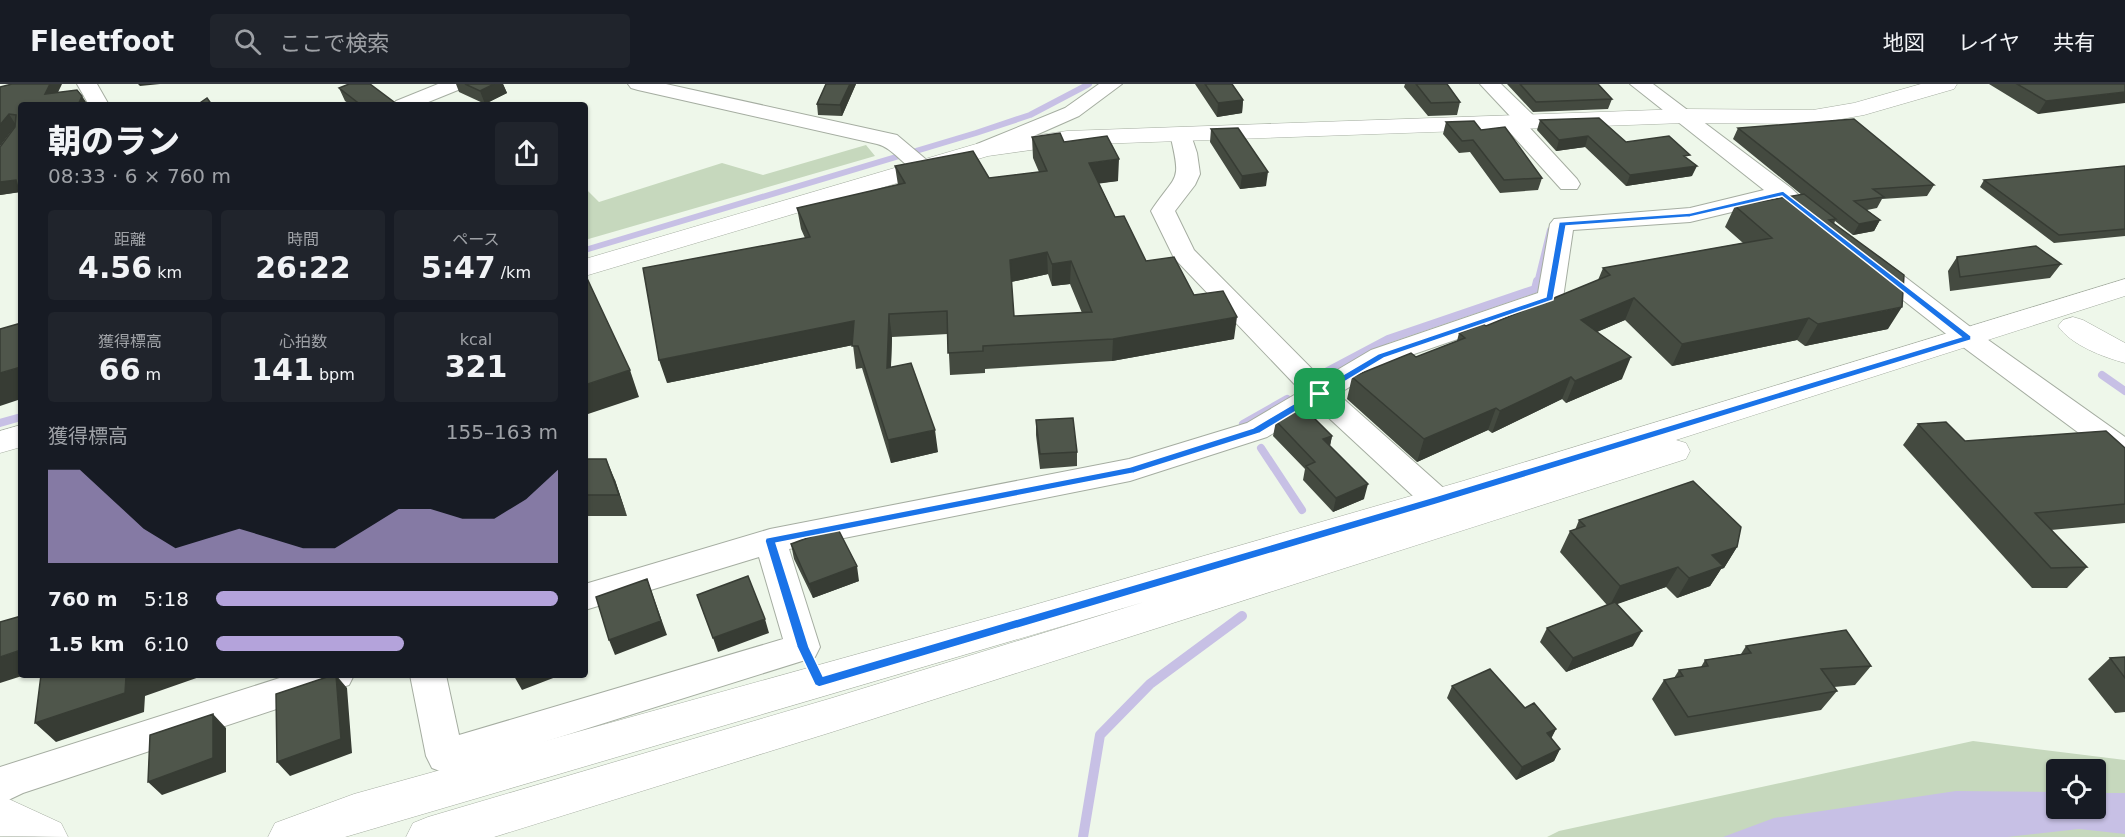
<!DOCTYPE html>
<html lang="ja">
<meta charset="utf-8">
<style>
:root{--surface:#171b24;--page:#20242c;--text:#f1f3f6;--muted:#9ea1a6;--line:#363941;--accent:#b4a3db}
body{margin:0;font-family:"DejaVu Sans","Noto Sans JP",sans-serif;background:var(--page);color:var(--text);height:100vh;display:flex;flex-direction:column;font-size:22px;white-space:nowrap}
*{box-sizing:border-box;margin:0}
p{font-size:20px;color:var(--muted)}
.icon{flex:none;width:33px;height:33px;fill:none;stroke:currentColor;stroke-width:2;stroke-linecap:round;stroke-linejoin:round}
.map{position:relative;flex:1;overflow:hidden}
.panel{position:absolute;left:18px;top:18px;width:570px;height:576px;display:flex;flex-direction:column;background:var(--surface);border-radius:6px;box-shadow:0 2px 4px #0004}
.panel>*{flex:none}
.tools{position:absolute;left:2046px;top:675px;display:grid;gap:12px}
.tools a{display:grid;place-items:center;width:60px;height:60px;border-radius:6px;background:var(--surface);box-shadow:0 2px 4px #0004;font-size:30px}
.pin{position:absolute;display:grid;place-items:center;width:51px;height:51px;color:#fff;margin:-26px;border-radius:12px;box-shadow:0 3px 9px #0006}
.round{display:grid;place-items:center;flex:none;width:63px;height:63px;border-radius:6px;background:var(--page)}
.head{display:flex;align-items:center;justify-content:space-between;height:102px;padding:0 30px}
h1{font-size:33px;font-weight:800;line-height:45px}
.metrics{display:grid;grid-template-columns:repeat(3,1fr);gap:9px;height:102px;padding:6px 30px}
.metrics div{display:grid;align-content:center;border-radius:6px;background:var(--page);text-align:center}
.metrics b{font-size:30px;font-weight:800}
.metrics small{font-size:16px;font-weight:400}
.metrics p{font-size:16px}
.chart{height:168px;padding:12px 30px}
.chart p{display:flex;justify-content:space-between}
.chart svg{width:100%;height:108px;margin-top:6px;fill:var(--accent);opacity:.7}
ul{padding:0 30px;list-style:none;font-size:20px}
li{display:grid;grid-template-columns:96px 72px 1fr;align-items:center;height:45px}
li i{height:15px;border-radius:8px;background:var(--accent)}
header{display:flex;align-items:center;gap:36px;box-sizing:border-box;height:84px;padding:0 30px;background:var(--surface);border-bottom:2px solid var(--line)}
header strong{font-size:28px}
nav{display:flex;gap:33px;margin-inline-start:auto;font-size:21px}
.search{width:420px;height:54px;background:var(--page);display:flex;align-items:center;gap:15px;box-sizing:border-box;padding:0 21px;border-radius:6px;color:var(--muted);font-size:22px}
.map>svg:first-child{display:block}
</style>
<header>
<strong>Fleetfoot</strong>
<div class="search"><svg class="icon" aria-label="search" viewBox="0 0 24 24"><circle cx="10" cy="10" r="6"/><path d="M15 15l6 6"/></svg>ここで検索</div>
<nav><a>地図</a><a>レイヤ</a><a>共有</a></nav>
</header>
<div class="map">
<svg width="2125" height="753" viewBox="0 0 2125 753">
<rect width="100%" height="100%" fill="#eef7ea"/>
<path fill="#c6d8bd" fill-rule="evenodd" d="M866,61l9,11 -290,84v-52l14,14 123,-39 41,12z
M1973,657l152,19v77h-578l12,-6zM2056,686h40v38h-40z"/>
<path fill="#c7c0e5" d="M1956,707l100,1v16h40v-15h29v41l-46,-5 -72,8h-284l51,-19z"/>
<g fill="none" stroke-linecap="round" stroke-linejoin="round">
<path stroke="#c7c0e5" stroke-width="6" d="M585,166l391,-117 54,-18 59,-31
M1537,199l13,-53"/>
<path stroke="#c7c0e5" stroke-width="8" d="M1322,290l66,-35 147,-50 2,-8
M2102,291l23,16
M0,339l21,-6
M1243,340l44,-25
M1261,364l41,62"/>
<path stroke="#c7c0e5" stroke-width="10" d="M1083,753l17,-102 50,-51 92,-68"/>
<defs>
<path id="minor" d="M77,0h20l12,21h-20z
M438,0h28l-3,4 -42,17h-28l3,-4z
M628,0h38l231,51 38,32 -3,5c-24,6 -34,-23 -55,-28 -80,-18 -159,-36 -239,-54l-7,-2z
M1099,0h23l-43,32 -86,38h-16l-3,-5 3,-5 88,-36z
M1480,0h21l33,32 3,5 -8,6 48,52 3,5 -3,5h-16l-56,-62 -3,-5 8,-6z
M1630,0h23l138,104 16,15 -4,5 -8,2 -17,-9 -88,21 -117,8 -10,68 -4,6 -168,58 -53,32 110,98 5,8 -5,8 -11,3 -11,-3 -109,-101 -50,30 -137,44 -341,68 31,98 -5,10 -370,116 -13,-5 -6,-12 -16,-81h36l13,60 324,-96 -24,-82 -174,53v-26l185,-55 359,-70 118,-36 54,-32 -127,-133 -23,-47c26,-39 31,-27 19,-77l3,-5h16l8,24 3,21 -5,11 -20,26 19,39 128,129 49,-29 167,-57 12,-69 4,-5 136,-11 74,-18z
M1870,171l9,2 98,75 148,105v25l-11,-3 -155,-115 -98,-77 -3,-5 3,-5z
M289,591h65l-5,10 -326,108 -23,11v-37z"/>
<path id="tertiary" d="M1921,0h36l-3,5 -90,26 -51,9 -129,-1 -617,22 -79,11 -403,120v-17l391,-115 91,-13 617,-22 129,1 41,-7z
M2125,195v17l-449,144 10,3 4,8 -4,8 -854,273 -338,105h-88l7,-14 15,-6 404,-119 312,-96 -799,235h-77l7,-14 79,-29 666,-185 443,-128z
M2073,233l10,3 42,23v20c-22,-6 -54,-18 -67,-37l5,-6z
M21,341v22l-21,6v-22z"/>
<path id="trunk" d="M0,711l61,28 7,14 -68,-1z"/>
</defs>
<use href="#minor" stroke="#a5ada1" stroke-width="2"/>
<use href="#tertiary" stroke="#a5ada1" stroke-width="1"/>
<use href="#trunk" stroke="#a5ada1" stroke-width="1"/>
<use href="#minor" fill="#fff" fill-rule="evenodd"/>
<use href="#tertiary" fill="#fff" fill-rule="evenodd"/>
<use href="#trunk" fill="#fff" fill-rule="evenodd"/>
</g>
<path fill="#444a40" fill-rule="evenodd" d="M456,0h47l4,9 -22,11 -26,-12z
M826,0h30l-14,32 -24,-1 -1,-11z
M1195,0h37l11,16 -1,13 -25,4z
M1405,0h42l13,18 -3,13 -29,1 -24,-29z
M1507,0h91l14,15 -4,10 -75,3z
M1989,0h136l-87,30z
M0,3l58,5 -39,100 -19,3v-48l15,-21 -15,20z
M339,4l59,17h-47l-6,-4z
M1540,36l148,39 4,17 -66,10 -41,-39 -29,4 -19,-21z
M1446,38l35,8 61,48 -4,12 -38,3 -30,-41 -11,1 -16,-19z
M1738,44l196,57 -7,11 -45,3 -5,9 -10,2 13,10 -6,11 -21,4 -18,-14 -1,3 54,105 -83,17 -8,-6 -125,26 -47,-46 -28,12 25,47 -56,24 -4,-4 -70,34 -4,-3 -71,32 -70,-63 5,-22 64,-20 41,-16 2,-8 27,-7 112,-46 5,-12 140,-25 -18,-16 10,-21 67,-11 -69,-56z
M1211,45l55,57 -26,3 -30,-47z
M1032,53l32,5 54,39 -19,2 16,34 31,44 48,34 40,44 -122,22 -127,8v4l-35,2 -2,-41 -56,3 -1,30 47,85 -47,11 -29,-95 -6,1 -3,-24 -186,38 138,-145 -4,-9 -4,-21 101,-23 -3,-19 94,12 50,-6 -6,-14zM1048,190l4,12 18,-2 12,29 -68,3 -3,-34z
M2125,82v70l-71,7 -74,-56 4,-7z
M1957,173l104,7 -11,14 -100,13 -2,-20z
M1036,336l41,32v14l-37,3 -4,-34z
M1276,337l56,15 -2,10 34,53 -31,13 -30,-32 2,-11 -32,-33z
M1918,340l47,17 160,7v75l-74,7 36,37 -20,21h-35l-129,-143z
M585,375l30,21 12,36h-42z
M1579,436l158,27 -13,21 -3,1 -11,17 -33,12 -11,-11 -50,17 17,42 -67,26 -26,-30 7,-14 60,-23 -47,-53 10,-21 5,-1z
M791,460l68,37 -46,17 -19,-39z
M1746,562l125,20 -16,19 -21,2 3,4 -16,19 -146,26 -23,-37 12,-19 10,-2 5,-8 22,-3 4,-7 36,-6z
M2125,573v55l-10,1 -27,-34 22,-21z
M1452,602l73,22 31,21 -5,10 9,10 -6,12 -38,19 -69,-82z"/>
<path fill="#373c34" d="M50,0h12l-10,21 -7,-11z
M138,0h22l-20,2z
M494,0h9l4,9 -22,11 -5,-13z
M850,0h6l-14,32 -2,-11z
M2125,8v11l-87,11 8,-13z
M82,12l6,9h-10z
M1243,16l-1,13 -25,4 1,-14z
M9,30l7,11 -16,21v-21z
M1588,52l-3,11 -29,4 3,-11z
M1119,75l-1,22 -29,4v-22z
M1697,82l-5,10 -66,10 4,-11z
M1268,88l-2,14 -26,3 2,-13z
M16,96l5,12 -21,3v-13z
M1880,136l-6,11 -21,4 6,-11z
M1047,168l1,22 -37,8 -1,-22z
M1071,177l-1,23 -18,2v-22z
M1634,214l-9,22 -52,22 8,-22z
M1902,223l-14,22 -83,17 13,-22z
M889,230l3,23 -2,53 -3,-22z
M1237,233l-3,22 -122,22 1,-22z
M1809,234l-12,22 -125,26 10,-22z
M854,237l4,23 -191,39 -8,-23z
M1631,273l-9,22 -56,24 9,-22z
M21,283v32l-21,7v-33z
M630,286l9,27 -54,18v-30z
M1571,293l-9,22 -70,34 8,-22z
M1496,324l-8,22 -71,32 7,-23z
M935,346l3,22 -47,11 -3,-23z
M1332,352l-3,14 -6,-11z
M606,375l9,21 12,36 -8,-21z
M1368,400l-4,15 -31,13 3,-14z
M1737,463l-13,21 -3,1 -11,17 -33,12 12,-20 23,-23z
M857,482l2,15 -46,17 -4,-14z
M1678,483l-12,20 -57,20 11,-21z
M647,495l20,56 -52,20 -6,-15z
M765,535l4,14 -51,19 -5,-14z
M1642,547l-9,15 -67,26 7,-14z
M21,566v25h4l-25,8v-26z
M131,591h74l-60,21 -1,16 -88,30 -21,-19z
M336,591l11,13 5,65 -62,23 -13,-14z
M516,591h45l-39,15 -8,-14z
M213,630l13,14v44l-64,23 -14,-13z
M1556,645l-7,12 -2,-8z
M1560,665l-6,12 -38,19 6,-13z"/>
<path fill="#4f564b" stroke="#373c34" stroke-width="1.5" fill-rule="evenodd" d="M12,0h38l-5,10 32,-4 5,6 -4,9h-57v96l-5,-21 -16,2v-35l15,-20 1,-12 -7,-1 -9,11v-38z
M349,0h21l28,21h-37l-22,-17z
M465,0h29l-14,7z
M826,0h24l-10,21 -23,-1z
M1205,0h27l11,16 -25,3z
M1416,0h31l13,18 -29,1z
M1520,0h78l14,15 -76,3z
M2017,0h108v8l-79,9z
M207,14l5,7h-15z
M1599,34l27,24 43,-6 21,19 -6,1 13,10 -67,9 -42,-39 -29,4 -19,-20z
M1854,35l80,66 -61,4 11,8 -30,4 26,19 -21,4 -121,-96z
M1474,37l7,9 24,-3 37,51 -38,2 -31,-40 -11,1 -16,-19z
M1238,44l30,44 -26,4 -31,-47z
M1060,49l4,9 43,-6 12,23 -30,4 26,54 9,-1 22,45 28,-4 20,38 29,-4 14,26 -124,22 -130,7v5l-35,2 -1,-42 -58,3 -2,54 24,-5 24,67 -47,10 -30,-94h-6l2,-25 -195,39 -16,-92 167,-31 -13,-29 108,-25 -10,-17 78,-15 16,27 58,-7 -15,-34zM1047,168l5,12 19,-3 21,51 -78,4 -4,-56z
M2125,82v63l-66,6 -75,-55z
M1804,110l32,25 -7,1 75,55 -2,32 -84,17 -9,-6 -127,26 -48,-46 -53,22 50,37 -56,24 -4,-4 -71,34 -4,-3 -72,31 -72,-62 59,-24 5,4 49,-19 -6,-5 24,-9 3,2 124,-51 -7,-7 169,-30 -37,-32z
M2036,162l25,18 -101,13 -3,-20z
M585,190l45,96 -45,15z
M21,239v44l-21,6v-44z
M1303,323l29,29 -9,3 45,45 -32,14 -30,-32 9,-4 -39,-41z
M1073,334l4,34 -37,2 -4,-34z
M1946,338l19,19 141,-10 19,17v56l-90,9 52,54 -36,1 -133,-144z
M585,375h21l13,36h-34z
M1693,397l48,46 -4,20 -25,8 11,11 -34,12 -11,-11 -58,19 -50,-55 15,-5 -6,-6z
M837,443l20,39 -48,18 -18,-40z
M748,492l17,43 -52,19 -16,-43z
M647,495l14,42 -52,19 -13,-43z
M1615,518l27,29 -69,27 -26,-30z
M21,532v34l-21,7v-35z
M1846,546l25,36 -50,3 16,22 -149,26 -24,-37 19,-4 -4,-6 29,-4 -3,-6 46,-7 -5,-7z
M2125,573v21l-15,-20z
M1490,585l35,39 9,-5 22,26 -9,4 13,16 -38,18 -70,-81z
M41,591h90l-5,2 -1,16 -90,30z
M333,591h3l5,64 -64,23 -1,-68z
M213,630v44l-65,24 2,-47z"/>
<path fill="#1a73e8" stroke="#fff" stroke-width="1.5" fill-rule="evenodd" d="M1783,107l188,145v4l-534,164 -618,183 -4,-2 -18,-38 -32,-106 1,-3 364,-71 123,-39 125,-74 168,-57 13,-75 131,-9zM1782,112l179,141 -524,159 -614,180 -14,-29 -33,-104 358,-70 126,-40 124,-75 169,-58 13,-74 124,-9z"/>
</svg>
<div class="tools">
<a><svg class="icon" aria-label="locate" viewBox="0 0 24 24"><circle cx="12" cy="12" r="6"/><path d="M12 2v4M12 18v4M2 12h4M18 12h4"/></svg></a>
</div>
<div class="pin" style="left:1320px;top:310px;background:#1e9e55"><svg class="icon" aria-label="arrive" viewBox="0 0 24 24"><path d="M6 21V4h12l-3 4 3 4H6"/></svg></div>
<section class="panel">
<div class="head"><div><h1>朝のラン</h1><p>08:33 · 6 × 760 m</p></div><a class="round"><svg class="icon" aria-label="share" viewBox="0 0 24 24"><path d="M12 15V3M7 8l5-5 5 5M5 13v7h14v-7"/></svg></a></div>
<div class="metrics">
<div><p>距離</p><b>4.56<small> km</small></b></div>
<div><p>時間</p><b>26:22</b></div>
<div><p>ペース</p><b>5:47<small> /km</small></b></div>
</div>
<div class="metrics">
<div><p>獲得標高</p><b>66<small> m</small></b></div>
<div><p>心拍数</p><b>141<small> bpm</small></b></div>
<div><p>kcal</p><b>321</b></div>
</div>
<div class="chart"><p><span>獲得標高</span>155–163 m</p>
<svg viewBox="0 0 160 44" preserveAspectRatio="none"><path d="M0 44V6L10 6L20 18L30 30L40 38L50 34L60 30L70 34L80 38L90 38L100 30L110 22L120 22L130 26L140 26L150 18L160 6V44z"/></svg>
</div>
<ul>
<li><b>760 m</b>5:18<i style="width:100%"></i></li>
<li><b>1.5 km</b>6:10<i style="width:55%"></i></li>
</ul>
</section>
</div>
